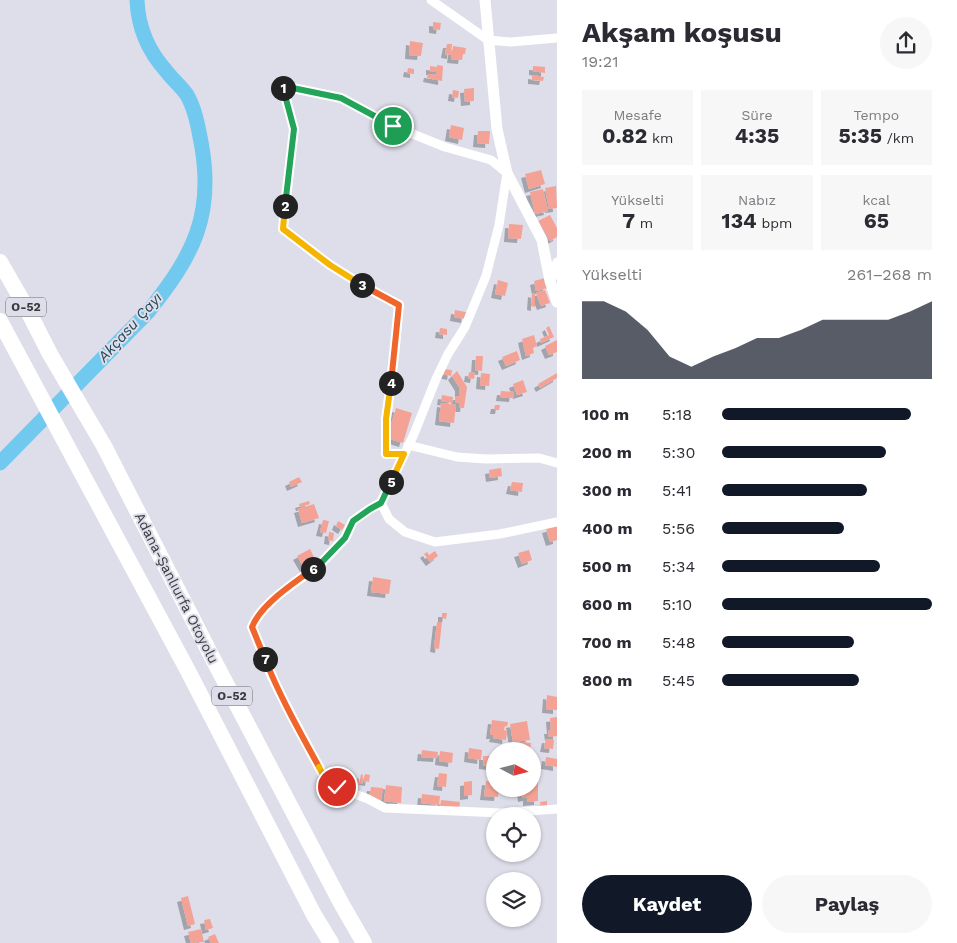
<!DOCTYPE html>
<html lang="tr">
<meta charset="utf-8">
<style>
:root{--surface:#fff;--page:#f7f7f7;--text:#2b2b33;--muted:#7c7c81;--accent:#111827}
body{margin:0;font-family:"Work Sans",sans-serif;background:var(--page);color:var(--text);height:100vh;display:flex;flex-direction:column;font-size:19px;white-space:nowrap}
*{box-sizing:border-box;margin:0}
p{font-size:16px;color:var(--muted)}
.icon{flex:none;width:28px;height:28px;fill:none;stroke:currentColor;stroke-width:2;stroke-linecap:round;stroke-linejoin:round}
.map{position:relative;flex:1;overflow:hidden}
.panel{display:flex;flex-direction:column;background:var(--surface);width:400px}
.panel>*{flex:none}
.needle{width:32px;rotate:97deg}
.buttons{position:absolute;left:486px;top:742px;display:grid;gap:10px}
.buttons a{display:grid;place-items:center;width:55px;height:55px;border-radius:50%;background:var(--surface);box-shadow:0 1px 4px #0004;font-size:25px}
.pin{position:absolute;display:grid;place-items:center;width:42px;height:42px;color:#fff;margin:-21px;border:2px solid #fff;border-radius:50%;box-shadow:0 1px 5px #0007}
.km{position:absolute;width:25px;height:25px;margin:-12px;border-radius:50%;background:#222;color:#fff;font-size:14px;line-height:25px;text-align:center}
.round{display:grid;place-items:center;flex:none;width:52px;height:52px;border-radius:26px;background:var(--page)}
.summary{display:flex;align-items:center;justify-content:space-between;height:85px;padding:0 25px}
h1{font-size:28px;font-weight:700;line-height:38px}
.figures{display:grid;grid-template-columns:repeat(3,1fr);gap:8px;height:85px;padding:5px 25px}
.figures div{display:grid;align-content:center;border-radius:0px;background:var(--page);text-align:center}
.figures b{font-size:21px;font-weight:700}
.figures small{font-size:14px;font-weight:400}
.figures p{font-size:14px}
.chart{height:140px;padding:10px 25px}
.chart p{display:flex;justify-content:space-between}
.chart svg{width:100%;height:90px;margin-top:5px;fill:var(--accent);opacity:.7}
.button{display:flex;gap:10px;margin-top:auto;padding:10px 25px}
.button a{flex:1;height:58px;border-radius:30px;background:var(--accent);color:#fff;font-size:20px;font-weight:700;line-height:58px;text-align:center}
.button a+a{background:var(--page);color:var(--text)}
ul{padding:0 25px;list-style:none;font-size:16px}
li{display:grid;grid-template-columns:80px 60px 1fr;align-items:center;height:38px}
li i{height:12px;border-radius:6px;background:var(--accent)}
main{display:flex;flex:1;min-height:0}
.map>svg:first-child{display:block}
</style>
<main>
<div class="map">
<svg width="557" height="943" viewBox="0 0 557 943">
<defs>
<filter id="shadow"><feDropShadow dx="-4" dy="4" stdDeviation="0" flood-color="#0004"/></filter>
</defs>
<rect width="100%" height="100%" fill="#dedeea"/>
<g fill="none" stroke-linecap="round" stroke-linejoin="round">
<path stroke="#72c9ef" stroke-width="15" d="M0,463l148,-151c45,-56 67,-97 53,-170 -3,-16 -6,-33 -14,-47 -6,-9 -14,-15 -20,-23 -19,-21 -29,-44 -30,-72"/>
</g>
<path fill="#f4a295" filter="url(#shadow)" d="M433,22l8,1 -1,7 -7,-1z
M410,41l13,2 -2,13 -12,-1z
M447,44h5l-1,11 -6,-1z
M453,46l13,2 -1,6h-2l-1,6 -11,-1z
M437,65l6,1 -1,15 -15,-3 1,-4 8,1v-3l-6,-1v-5l7,1z
M533,66l12,1v6l-12,-2z
M408,68l6,1v5l-7,-1z
M532,75l12,2 -1,4 -11,-1z
M474,88v13l-9,1 -1,-13z
M453,90l6,1 -1,7 -6,-1z
M395,110l8,4 -4,8 -7,-4z
M451,125l13,3 -2,12 -13,-3z
M478,131h12l-1,13 -12,-1z
M541,170l4,14 -16,5 -4,-15z
M556,186l1,22 -8,1 -4,-21z
M543,189l5,22 -13,3 -5,-22z
M550,215l7,13v9l-7,4 -12,-20z
M509,224l14,1 -2,14 -13,-1z
M545,278l3,10 -12,3 -2,-10z
M498,280l10,3 -3,13 -10,-2z
M545,290l5,13 -9,3 -5,-13z
M532,293l3,1v13l-4,-1z
M455,310l11,2 -1,7 -11,-2z
M549,326l5,11 -13,6 -1,-4 9,-4 -3,-7z
M440,328l7,1v6l-8,-1z
M534,335l3,11 -4,2 1,5 -8,3 -4,-17z
M557,340v12l-8,3 -4,-9z
M517,351l3,9 -14,6 -4,-9z
M476,356h7l-1,15 -7,-1z
M443,369l9,1 -1,6 -9,-2z
M457,371l10,16 -3,21h-5v-5l-4,-1 1,-6h3v-9l-7,-11z
M469,372l6,1 -1,6 -6,-1z
M481,373l9,1 -1,12 -9,-1z
M557,373v5l-17,10 -2,-4z
M523,380l4,12 -10,3 -4,-11z
M501,391l13,1 -1,6 -13,-1z
M442,395l11,2 -1,6 -11,-2z
M441,403l15,2 -2,18 -15,-2z
M495,405h5l-1,5h-5z
M396,408l16,5 -9,30 -16,-5z
M501,468l1,8 -12,2 -1,-8z
M299,477l3,5 -11,5 -2,-5z
M512,482l11,1 -1,9 -12,-2z
M309,501l1,3 -10,3 -1,-3z
M314,504l5,14 -17,5 -4,-14z
M323,520l6,1 -3,12 -6,-1z
M338,521l7,4 -3,5 -6,-4z
M557,526v14l-7,2 -4,-13z
M329,532l5,1 -1,8 -5,-1z
M310,549l6,12 -12,7 -7,-12z
M529,550l3,10 -10,4 -4,-11z
M435,551l3,5 -8,6 -6,-8 3,-2 2,3z
M373,577l18,3 -2,14 -18,-2z
M442,613h5l-1,6 -4,-1z
M437,622h5l-3,27 -5,-1z
M547,695l10,2v13l-11,-1z
M557,717v19l-8,1 -1,-7h3l-1,-12z
M492,720l16,2 -1,5 -2,-1 -1,4 3,1 -1,9 -13,-2 1,-3h-4z
M527,721l3,19 -17,2 -3,-18z
M546,739l8,1 -1,9 -9,-1z
M522,742l9,1 -1,8h-9z
M469,748l13,2 -1,10 -13,-2z
M422,750l16,2 -1,6 -16,-1z
M440,751l13,2 -1,10 -13,-2z
M483,756h9l-1,10 -8,-1z
M546,757l11,2v8l-12,-2z
M439,773l8,1 -1,13 -9,-1z
M361,774l2,1 -1,9h-3z
M365,774l5,1 -1,7 -6,-1z
M348,779l11,1 -1,7 -4,-1v4l-7,-1z
M472,781v14l-8,1v-14z
M486,781l9,1v7h4l-1,8 -14,-1z
M532,782h6v19l-11,1v-5l-5,1 -1,-9h11z
M386,785l16,2 -1,16 -17,-2z
M371,787l12,1 -2,12 -12,-1z
M422,794l18,2 -1,9 -18,-2z
M441,800l19,2 -1,7 -19,-2z
M547,801v7l-6,1 -1,-7z
M188,896l7,28 -7,2 -7,-28z
M210,919l3,9 -7,2 -2,-10z
M201,929l3,13 -13,1 -3,-11z
M215,934l4,9h-8l-3,-6z"/>
<g fill="none" stroke-linecap="round" stroke-linejoin="round">
<path stroke="#fff" stroke-width="9" d="M431,0l57,40 23,2 46,-4
M551,282l6,-20
M408,445l49,12 29,2 53,-1 18,5
M404,454h-18v-35l9,-67 4,-47 -23,-12 -46,-28 -47,-36 11,-100 -11,-43 58,12 52,28 52,21 46,13 16,13 -8,52 -13,51 -21,51 -17,27 -12,25 -22,55 -33,69 8,16 16,13 30,10 65,-8 57,-12
M381,503c-8,4 -23,12 -28,19 -3,5 -5,10 -7,14 -6,9 -16,19 -24,26 -21,20 -59,37 -70,65l20,51 50,95 15,14 31,12 17,9 116,5 56,-4"/>
<path stroke="#fff" stroke-width="11" d="M485,0l12,129 10,44 35,67 8,41 7,21"/>
<path stroke="#fff" stroke-width="16" d="M0,262l27,47 23,45 54,92 108,211 129,246 23,40
M0,321l187,348 127,246 17,28"/>
</g>
<g fill="none" stroke-linecap="round" stroke-linejoin="round">
<defs>
<path id="split-1" d="M283,88v-2l58,12 52,28"/>
<path id="split-2" d="M283,88l11,41 -9,77"/>
<path id="split-3" d="M285,206l-2,23 47,36 32,20"/>
<path id="split-4" d="M362,285l37,20 -8,78"/>
<path id="split-5" d="M391,383l-5,36v35h18l-13,28"/>
<path id="split-6" d="M313,569l8,-6 24,-25 8,-17 17,-12 11,-6 10,-21"/>
<path id="split-7" d="M265,659l-13,-32c9,-23 41,-43 61,-58"/>
<path id="split-8" d="M265,659c15,38 35,73 54,108"/>
<path id="split-9" d="M319,767l3,6 15,14"/>
</defs>
<use href="#split-1" stroke="#fff" stroke-width="10"/>
<use href="#split-2" stroke="#fff" stroke-width="10"/>
<use href="#split-3" stroke="#fff" stroke-width="10"/>
<use href="#split-4" stroke="#fff" stroke-width="10"/>
<use href="#split-5" stroke="#fff" stroke-width="10"/>
<use href="#split-6" stroke="#fff" stroke-width="10"/>
<use href="#split-7" stroke="#fff" stroke-width="10"/>
<use href="#split-8" stroke="#fff" stroke-width="10"/>
<use href="#split-9" stroke="#fff" stroke-width="10"/>
<use href="#split-1" stroke="#22a559" stroke-width="6"/>
<use href="#split-2" stroke="#22a559" stroke-width="6"/>
<use href="#split-3" stroke="#f5b400" stroke-width="6"/>
<use href="#split-4" stroke="#f0652b" stroke-width="6"/>
<use href="#split-5" stroke="#f5b400" stroke-width="6"/>
<use href="#split-6" stroke="#22a559" stroke-width="6"/>
<use href="#split-7" stroke="#f0652b" stroke-width="6"/>
<use href="#split-8" stroke="#f0652b" stroke-width="6"/>
<use href="#split-9" stroke="#f5b400" stroke-width="6"/>
</g>
<g text-anchor="middle" stroke-width="4" stroke-linejoin="round" paint-order="stroke">
<g fill="#dedeea" stroke="#6a6a72" stroke-width="1">
<rect x="6" y="297.5" width="40" height="19" rx="4"/>
<rect x="212" y="686.5" width="40" height="19" rx="4"/>
</g>
<g font-size="12" font-weight="bold" fill="#39393e">
<text x="26" y="311">O-52</text>
<text x="232" y="700">O-52</text>
</g>
<g font-size="14" fill="#39393e" stroke="#dedeea">
<text transform="translate(177 588) rotate(63)" y="5">Adana-Şanlıurfa Otoyolu</text>
</g>
<g font-size="15" font-style="italic" fill="#244a5b" stroke="#dedeea">
<text transform="translate(130 327) rotate(-48)" y="5">Akçasu Çayı</text>
</g>
</g>
</svg>
<div class="buttons">
<a><svg class="needle" viewBox="-14 -14 28 28"><path d="M0-13l5 13h-10z" fill="#e53935"/><path d="M0 13l5-13h-10z" fill="#7c7c81"/></svg></a>
<a><svg class="icon" aria-label="locate" viewBox="0 0 24 24"><circle cx="12" cy="12" r="6"/><path d="M12 2v4M12 18v4M2 12h4M18 12h4"/></svg></a>
<a><svg class="icon" aria-label="layers" viewBox="0 0 24 24"><path d="M12 4l9 5-9 5-9-5zM3 14l9 5 9-5"/></svg></a>
</div>
<div class="pin" style="left:393px;top:126px;background:#1e9e55"><svg class="icon" aria-label="arrive" viewBox="0 0 24 24"><path d="M6 21V4h12l-3 4 3 4H6"/></svg></div>
<div class="pin" style="left:337px;top:787px;background:#d93025"><svg class="icon" aria-label="check" viewBox="0 0 24 24"><path d="M5 12l5 5 9-10"/></svg></div>
<b class="km" style="left:283px;top:88px">1</b>
<b class="km" style="left:285px;top:206px">2</b>
<b class="km" style="left:362px;top:285px">3</b>
<b class="km" style="left:391px;top:383px">4</b>
<b class="km" style="left:391px;top:482px">5</b>
<b class="km" style="left:313px;top:569px">6</b>
<b class="km" style="left:265px;top:659px">7</b>
</div>
<section class="panel">
<div class="summary"><div><h1>Akşam koşusu</h1><p>19:21</p></div><a class="round"><svg class="icon" aria-label="share" viewBox="0 0 24 24"><path d="M12 15V3M7 8l5-5 5 5M5 13v7h14v-7"/></svg></a></div>
<div class="figures">
<div><p>Mesafe</p><b>0.82<small> km</small></b></div>
<div><p>Süre</p><b>4:35</b></div>
<div><p>Tempo</p><b>5:35<small> /km</small></b></div>
</div>
<div class="figures">
<div><p>Yükselti</p><b>7<small> m</small></b></div>
<div><p>Nabız</p><b>134<small> bpm</small></b></div>
<div><p>kcal</p><b>65</b></div>
</div>
<div class="chart"><p><span>Yükselti</span>261–268 m</p>
<svg viewBox="0 0 160 44" preserveAspectRatio="none"><path d="M0 44V6L10 6L20 11L30 20L40 33L50 38L60 33L70 29L80 24L90 24L100 20L110 15L120 15L130 15L140 15L150 11L160 6V44z"/></svg>
</div>
<ul>
<li><b>100 m</b>5:18<i style="width:90%"></i></li>
<li><b>200 m</b>5:30<i style="width:78%"></i></li>
<li><b>300 m</b>5:41<i style="width:69%"></i></li>
<li><b>400 m</b>5:56<i style="width:58%"></i></li>
<li><b>500 m</b>5:34<i style="width:75%"></i></li>
<li><b>600 m</b>5:10<i style="width:100%"></i></li>
<li><b>700 m</b>5:48<i style="width:63%"></i></li>
<li><b>800 m</b>5:45<i style="width:65%"></i></li>
</ul>
<div class="button"><a>Kaydet</a><a>Paylaş</a></div>
</section>
</main>
